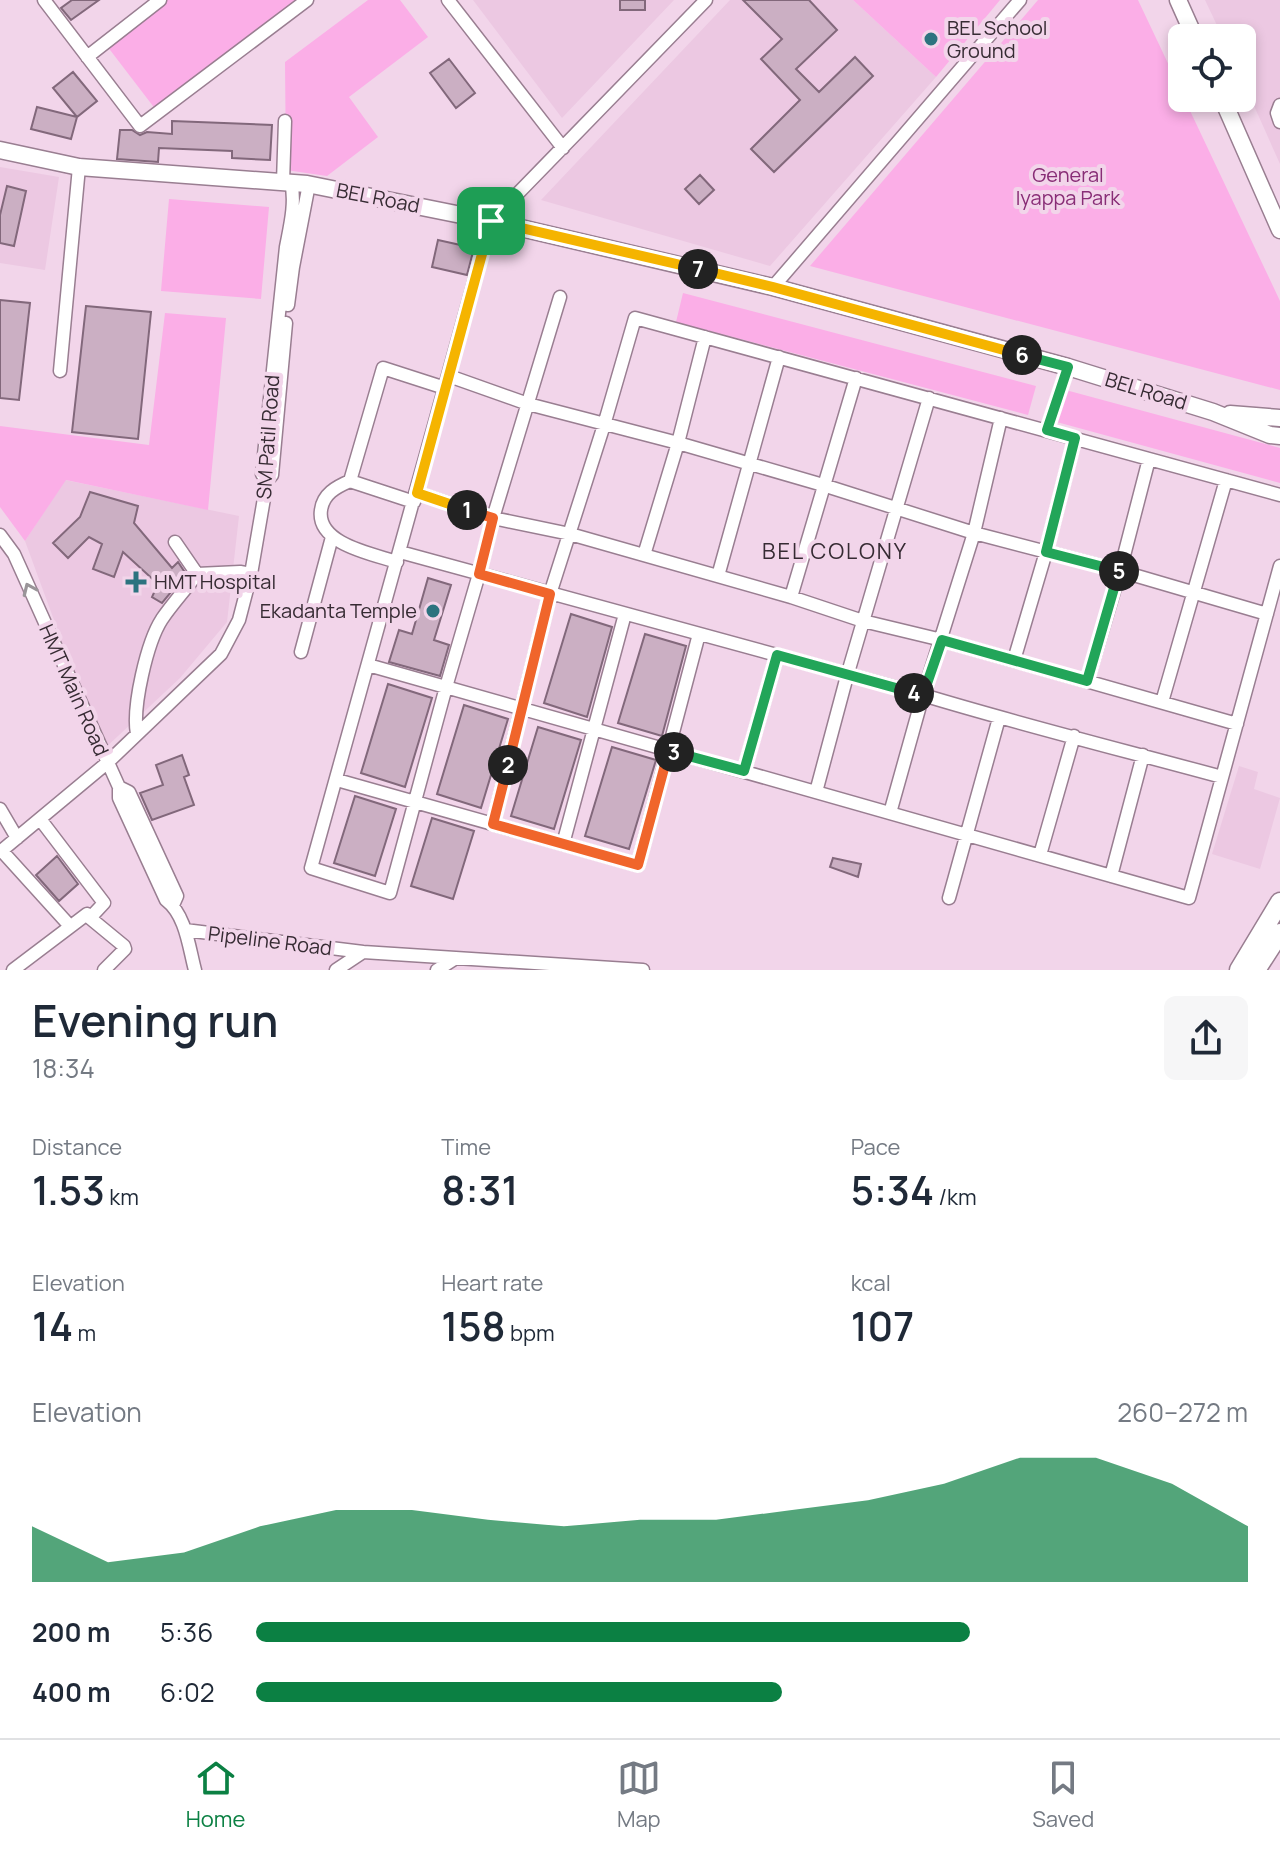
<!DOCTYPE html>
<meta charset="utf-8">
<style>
:root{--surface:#fff;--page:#f6f6f7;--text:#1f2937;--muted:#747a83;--line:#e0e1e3;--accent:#0b8043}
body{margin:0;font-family:Manrope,sans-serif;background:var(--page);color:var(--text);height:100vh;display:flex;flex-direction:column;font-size:30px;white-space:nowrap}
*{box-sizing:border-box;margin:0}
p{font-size:26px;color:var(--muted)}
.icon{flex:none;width:44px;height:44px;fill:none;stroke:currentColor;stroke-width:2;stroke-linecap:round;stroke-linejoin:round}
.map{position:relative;height:970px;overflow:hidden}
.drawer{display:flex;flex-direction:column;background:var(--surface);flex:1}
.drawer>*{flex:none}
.buttons{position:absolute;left:1168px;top:24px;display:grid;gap:16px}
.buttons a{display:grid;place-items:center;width:88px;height:88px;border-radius:12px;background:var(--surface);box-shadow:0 4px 12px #0003;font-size:40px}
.pin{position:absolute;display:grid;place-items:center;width:68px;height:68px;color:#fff;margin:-34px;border-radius:16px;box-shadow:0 4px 12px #0006}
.km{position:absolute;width:40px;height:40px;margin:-20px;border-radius:50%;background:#222;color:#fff;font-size:22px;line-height:40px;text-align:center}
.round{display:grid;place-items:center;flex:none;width:84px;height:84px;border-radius:12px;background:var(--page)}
.head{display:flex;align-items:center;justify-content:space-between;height:136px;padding:0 32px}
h1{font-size:44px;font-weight:600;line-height:60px}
.stats{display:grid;grid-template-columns:repeat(3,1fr);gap:12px;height:136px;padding:8px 32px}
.stats div{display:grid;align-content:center}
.stats b{font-size:40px;font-weight:600}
.stats small{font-size:22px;font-weight:400}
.stats p{font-size:22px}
.chart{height:224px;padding:16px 32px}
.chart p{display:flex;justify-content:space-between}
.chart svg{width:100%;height:144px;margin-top:8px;fill:var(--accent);opacity:.7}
ul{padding:0 32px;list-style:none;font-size:26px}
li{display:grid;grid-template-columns:128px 96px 1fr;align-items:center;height:60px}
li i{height:20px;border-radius:10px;background:var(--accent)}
.tab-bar{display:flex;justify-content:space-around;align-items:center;height:112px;border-top:2px solid var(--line);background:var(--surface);font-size:22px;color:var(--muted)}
.tab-bar a{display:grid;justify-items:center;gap:4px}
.tab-bar .current{color:var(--accent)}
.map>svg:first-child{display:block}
</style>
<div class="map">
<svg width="1280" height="970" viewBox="0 0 1280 970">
<rect width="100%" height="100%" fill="#f2d5ea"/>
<path fill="#ecc8e2" d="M473,0h201l-112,118z
M730,0h123l83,77 -166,189 -229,-66z
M1205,0h75v164l-38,-85v-41h-19z
M0,167l59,10 -14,93 -45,-7z
M65,480l174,36 -12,106 -47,56 -78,73 -77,-210z
M1239,766l19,6 -4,17 26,9 -20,71 -48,-15z"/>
<path fill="#fbaee7" d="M167,0h132l-143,110 -49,-64z
M368,0h32l28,37 -79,60 29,40 -51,39 -41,-6 -1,-108z
M853,0h147l-64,77z
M1038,0h100l44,93v5h2l96,203v89l-470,-124z
M169,199l100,8 -8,92 -100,-8z
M683,293l353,93 -8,29 -352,-93z
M165,313l61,5 -18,192 -142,-30 -41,61 -25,-34v-81l149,19z
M1062,389l218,59v35l-227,-62z"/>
<path fill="#cbafc3" stroke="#82687b" stroke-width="2" d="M72,0h27l-28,20 -10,-12z
M620,0h25v10h-25z
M743,0h66l28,30 -41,39 23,23 36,-35 18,19 -99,96 -23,-23 49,-49 -39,-41 21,-20z
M449,59l26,34 -19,15 -26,-35z
M73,72l24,29 -20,16 -24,-29z
M37,107l40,10 -6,22 -40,-10z
M172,121l100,4 -2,35 -38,-2v-7l-73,-3 -1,14 -41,-3 3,-29h12l8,5 7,-3 25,2z
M700,175l14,15 -15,14 -14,-15z
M7,186l19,5 -12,55 -14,-3v-28z
M438,240l36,8 -7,27 -35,-8z
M0,300l30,3 -11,97 -19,-2z
M86,306l65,6 -13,127 -66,-7z
M90,492l48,14 -4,17 38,45 6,-6 8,12 -24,29 -10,-6 6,-13 -35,-32 -9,25 -21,-8 9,-25 -13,-7 -21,21 -15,-15 27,-26z
M428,578l23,7 -17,55 15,5 -9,31 -51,-14 10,-32 13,4z
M571,614l41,13 -25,90 -43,-14z
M645,634l41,12 -24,90 -44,-13z
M388,684l44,14 -27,89 -44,-14z
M464,705l44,14 -27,89 -44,-14z
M538,727l43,13 -27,89 -43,-13z
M612,747l44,13 -27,89 -44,-13z
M182,755l7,20 -5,2 10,28 -42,15 -12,-27 23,-8 -7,-20z
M355,796l41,13 -21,67 -41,-13z
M432,818l42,13 -21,68 -42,-13z
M57,856l21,28 -19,17 -23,-26z
M833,858l28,6 -3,13 -28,-10z"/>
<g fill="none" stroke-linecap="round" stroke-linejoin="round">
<defs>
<path id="minor" d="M44,0l96,126 167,-126
M448,0l115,148
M87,57l73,-57
M1280,105l-3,8 3,9
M283,182l2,-61
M773,287l247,-287
M560,297l-67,221 -14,56 -33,113 -56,206 -79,-25 180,-647 215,-221
M288,305l5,-38 16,-83
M60,371l19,-204
M449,376l79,28 150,39 145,42 151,48 146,38 147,43
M1047,430l21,-63
M267,481l5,-6 14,-152
M350,481l33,-113 62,20
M417,493l76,25 77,16 221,63 72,24 79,19 295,84
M0,535l14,19 105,233v11l47,102c20,15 23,48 29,70
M400,552l523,143c99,30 200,55 299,82
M644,555l34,-112 27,-106
M397,562c-24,-8 -81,-18 -76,-52 2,-16 15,-23 29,-29l64,21
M197,574l43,-2 11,2
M718,576l61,-219
M791,597l65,-219
M301,652l31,-115
M1014,660l32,-108 29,-114
M368,665l821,233 91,-332
M1087,681l33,-110 29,-112
M1162,702l64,-222
M137,734c-5,-27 10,-92 25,-115 11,-16 24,-30 35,-45l-22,-32
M744,771l33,-116
M337,780l301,85 61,-231
M119,787l10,5 48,104 -4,9
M816,792l31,-116 82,-278
M0,809l17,29
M890,813l33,-118 51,-162 27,-115
M40,819l64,84 -14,15 34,28 1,3 -21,21
M493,824l57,-230 54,-169 31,-107 645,177
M563,844l62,-230
M2,851l67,74
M0,852l107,-89 114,-109 18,-34 12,-46 16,-93 -5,-7 24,-227c4,-21 10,-44 5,-65
M1040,855l34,-119
M1111,876l32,-121
M949,898l50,-180
M185,930l178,22 280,18
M13,970l74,-56 3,4
M336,970l27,-18
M437,970l19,-12"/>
<path id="major" d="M1178,0l17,38
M1222,98l58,132
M0,150l79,17 228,17 184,37 282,66 295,80 145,45 57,23 10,1
M1230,414l50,4"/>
<path id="highway" d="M1239,970l41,-68
M1256,970l24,-37"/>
</defs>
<use href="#minor" stroke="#997e91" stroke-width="15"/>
<use href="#major" stroke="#997e91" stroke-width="19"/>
<use href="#highway" stroke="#997e91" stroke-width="21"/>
<use href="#minor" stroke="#fff" stroke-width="12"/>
<use href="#major" stroke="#fff" stroke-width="16"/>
<use href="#highway" stroke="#fff" stroke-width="18"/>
</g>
<defs><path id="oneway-chevron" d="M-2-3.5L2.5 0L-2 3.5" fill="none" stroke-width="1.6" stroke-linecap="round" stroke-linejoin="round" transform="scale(2)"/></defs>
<use stroke="#9a9599" href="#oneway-chevron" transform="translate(29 589) rotate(-114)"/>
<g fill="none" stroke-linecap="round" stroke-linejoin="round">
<defs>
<path id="split-1" d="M467,510l-50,-17 74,-272"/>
<path id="split-2" d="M467,510l26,8 -14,56 71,20 -42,171"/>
<path id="split-3" d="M508,765l-15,59 145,41 31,-115 5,2"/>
<path id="split-4" d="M674,752l70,19 33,-116 137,38"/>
<path id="split-5" d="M914,693l9,2 19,-55 145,41 32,-110"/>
<path id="split-6" d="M1022,355l46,12 -21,63 28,8 -29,114 73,19"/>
<path id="split-7" d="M698,269l75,18 249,68"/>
<path id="split-8" d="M491,221l207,48"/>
</defs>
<use href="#split-1" stroke="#fff" stroke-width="16"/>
<use href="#split-2" stroke="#fff" stroke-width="16"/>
<use href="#split-3" stroke="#fff" stroke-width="16"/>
<use href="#split-4" stroke="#fff" stroke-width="16"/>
<use href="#split-5" stroke="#fff" stroke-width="16"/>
<use href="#split-6" stroke="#fff" stroke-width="16"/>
<use href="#split-7" stroke="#fff" stroke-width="16"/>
<use href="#split-8" stroke="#fff" stroke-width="16"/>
<use href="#split-1" stroke="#f5b400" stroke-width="10"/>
<use href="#split-2" stroke="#f0652b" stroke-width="10"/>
<use href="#split-3" stroke="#f0652b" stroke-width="10"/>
<use href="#split-4" stroke="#22a559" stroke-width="10"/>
<use href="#split-5" stroke="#22a559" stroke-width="10"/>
<use href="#split-6" stroke="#22a559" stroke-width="10"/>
<use href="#split-7" stroke="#f5b400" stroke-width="10"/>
<use href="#split-8" stroke="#f5b400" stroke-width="10"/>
</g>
<g fill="#2c737f" stroke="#f2d5ea" stroke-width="3">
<circle cx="931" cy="39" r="8"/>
<path d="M132 570h8v8h8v8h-8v8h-8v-8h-8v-8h8z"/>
<circle cx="433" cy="611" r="8"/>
</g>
<g text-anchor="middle" stroke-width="8" stroke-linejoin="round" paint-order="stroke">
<g font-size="20" fill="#362b33" stroke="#f2d5ea" text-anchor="start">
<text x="947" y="35">BEL School<tspan x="947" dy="23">Ground</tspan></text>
<text x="154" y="589">HMT Hospital</text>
<text x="417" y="618" text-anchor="end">Ekadanta Temple</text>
</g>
<g font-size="20" fill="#882d76" stroke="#f2d5ea">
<text x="1068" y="182">General<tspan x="1068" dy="23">Iyappa Park</tspan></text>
</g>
<g font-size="20" fill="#362b33" stroke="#f2d5ea">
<text transform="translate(378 198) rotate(11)" y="7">BEL Road</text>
<text transform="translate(1146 391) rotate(17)" y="7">BEL Road</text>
<text transform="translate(268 437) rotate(-86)" y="7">SM Patil Road</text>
<text transform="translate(74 690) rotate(66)" y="7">HMT Main Road</text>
<text transform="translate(270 941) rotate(7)" y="7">Pipeline Road</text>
</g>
<g font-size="22" letter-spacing="2" fill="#362b33" stroke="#f2d5ea">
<text x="835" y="559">BEL COLONY</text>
</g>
</g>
</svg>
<div class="buttons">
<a><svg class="icon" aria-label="locate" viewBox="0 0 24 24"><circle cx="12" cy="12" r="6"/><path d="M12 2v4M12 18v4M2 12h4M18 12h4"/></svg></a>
</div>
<div class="pin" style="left:491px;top:221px;background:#1e9e55"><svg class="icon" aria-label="arrive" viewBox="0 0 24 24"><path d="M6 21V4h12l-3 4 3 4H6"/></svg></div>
<b class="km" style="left:467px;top:510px">1</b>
<b class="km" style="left:508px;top:765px">2</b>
<b class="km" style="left:674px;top:752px">3</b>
<b class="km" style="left:914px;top:693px">4</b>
<b class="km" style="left:1119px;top:571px">5</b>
<b class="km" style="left:1022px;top:355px">6</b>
<b class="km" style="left:698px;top:269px">7</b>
</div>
<section class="drawer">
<div class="head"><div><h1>Evening run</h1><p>18:34</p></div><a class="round"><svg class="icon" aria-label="share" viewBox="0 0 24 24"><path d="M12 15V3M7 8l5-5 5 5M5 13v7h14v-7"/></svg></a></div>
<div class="stats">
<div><p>Distance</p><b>1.53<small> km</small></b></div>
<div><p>Time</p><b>8:31</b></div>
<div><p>Pace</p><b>5:34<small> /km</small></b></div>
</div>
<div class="stats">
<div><p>Elevation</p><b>14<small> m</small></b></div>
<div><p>Heart rate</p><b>158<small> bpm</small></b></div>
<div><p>kcal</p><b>107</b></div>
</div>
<div class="chart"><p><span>Elevation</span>260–272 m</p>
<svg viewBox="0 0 160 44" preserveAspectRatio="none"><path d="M0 44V27L10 38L20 35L30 27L40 22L50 22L60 25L70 27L80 25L90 25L100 22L110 19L120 14L130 6L140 6L150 14L160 27V44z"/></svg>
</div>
<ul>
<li><b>200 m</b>5:36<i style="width:72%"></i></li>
<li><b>400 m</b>6:02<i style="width:53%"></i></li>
</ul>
</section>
<nav class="tab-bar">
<a class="current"><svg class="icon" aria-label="home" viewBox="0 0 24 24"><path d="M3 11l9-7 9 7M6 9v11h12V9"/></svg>Home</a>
<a><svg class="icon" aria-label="map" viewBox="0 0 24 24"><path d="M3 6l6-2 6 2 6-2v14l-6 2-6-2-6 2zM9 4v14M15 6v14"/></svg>Map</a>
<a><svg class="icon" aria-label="saved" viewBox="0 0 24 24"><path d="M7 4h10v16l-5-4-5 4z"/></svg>Saved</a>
</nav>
